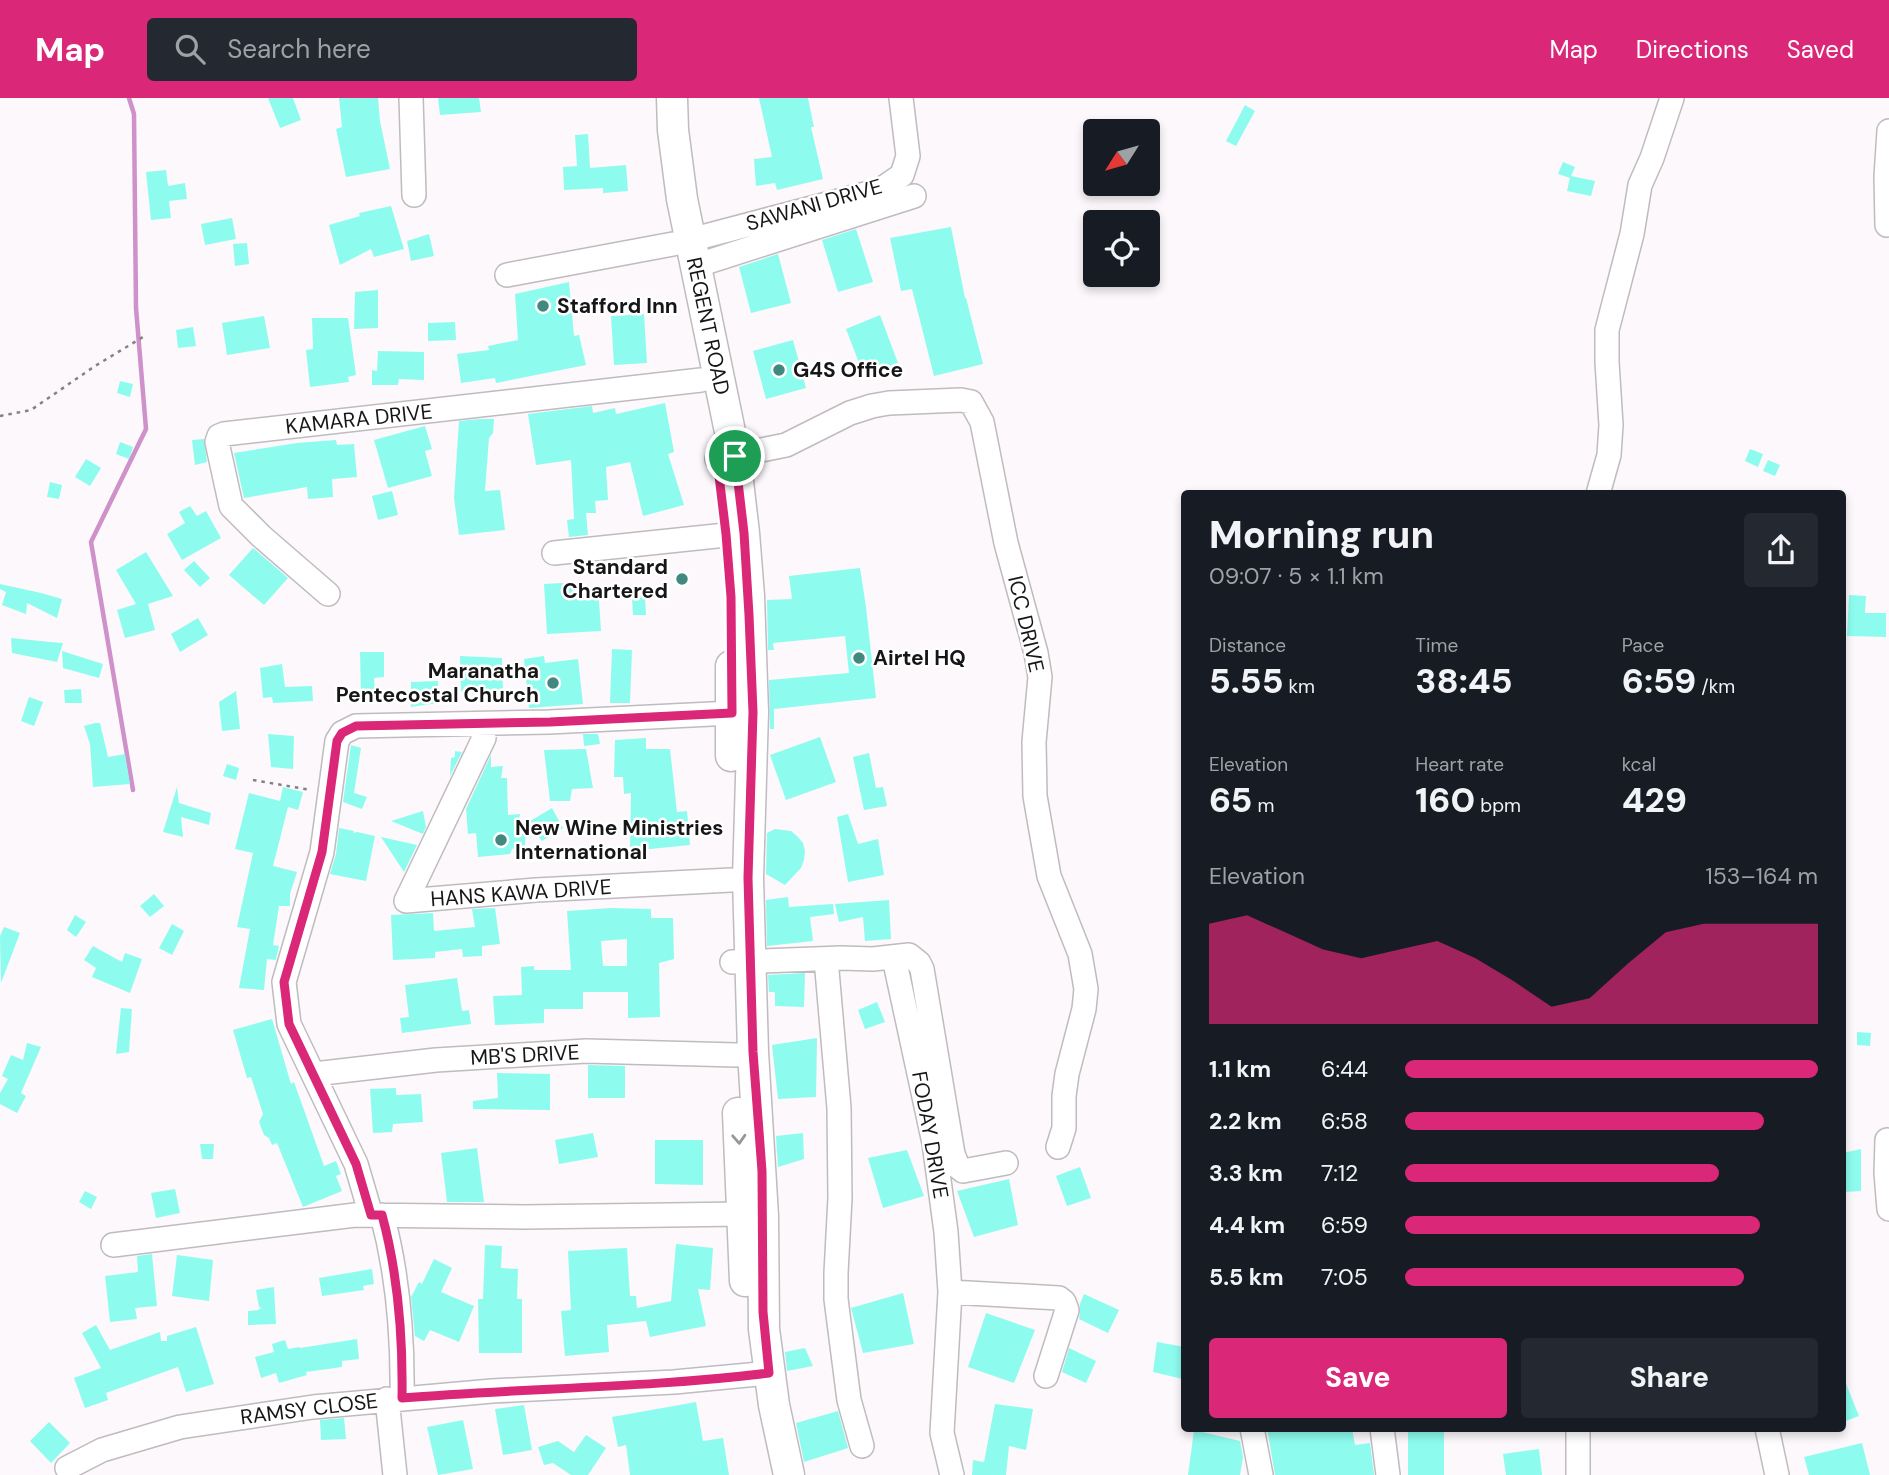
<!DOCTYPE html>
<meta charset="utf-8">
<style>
:root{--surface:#171b24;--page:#242831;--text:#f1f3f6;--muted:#9ea1a6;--accent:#db2777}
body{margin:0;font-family:"DM Sans",sans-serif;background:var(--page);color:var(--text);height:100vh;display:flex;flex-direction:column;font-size:26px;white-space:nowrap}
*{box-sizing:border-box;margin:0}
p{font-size:23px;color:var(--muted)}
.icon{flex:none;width:38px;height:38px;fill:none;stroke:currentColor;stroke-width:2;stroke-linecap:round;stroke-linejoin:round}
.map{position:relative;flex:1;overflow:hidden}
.drawer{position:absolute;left:1181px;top:392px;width:665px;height:942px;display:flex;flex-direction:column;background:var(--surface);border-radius:7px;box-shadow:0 4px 10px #0003}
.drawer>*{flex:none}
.needle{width:46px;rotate:233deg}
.fabs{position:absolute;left:1083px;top:21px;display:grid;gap:14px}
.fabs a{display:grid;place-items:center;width:77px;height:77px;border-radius:7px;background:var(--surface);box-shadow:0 4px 10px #0003;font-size:35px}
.pin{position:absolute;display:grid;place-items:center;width:60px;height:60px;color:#fff;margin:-30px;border:4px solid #fff;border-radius:50%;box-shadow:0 2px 7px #0007}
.round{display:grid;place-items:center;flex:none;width:74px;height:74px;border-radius:7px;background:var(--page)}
.head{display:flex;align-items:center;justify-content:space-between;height:119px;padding:0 28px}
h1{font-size:38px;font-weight:800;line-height:52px}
.metrics{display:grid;grid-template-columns:repeat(3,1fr);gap:10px;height:119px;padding:7px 28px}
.metrics div{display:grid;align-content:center}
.metrics b{font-size:35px;font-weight:800}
.metrics small{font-size:19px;font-weight:400}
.metrics p{font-size:19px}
.chart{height:196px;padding:14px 28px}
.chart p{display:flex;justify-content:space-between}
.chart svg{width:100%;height:126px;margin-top:7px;fill:var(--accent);opacity:.7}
.button{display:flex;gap:14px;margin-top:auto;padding:14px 28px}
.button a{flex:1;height:80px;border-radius:7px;background:var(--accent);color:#fff;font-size:28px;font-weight:800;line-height:80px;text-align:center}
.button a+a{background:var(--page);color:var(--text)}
ul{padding:0 28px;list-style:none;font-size:23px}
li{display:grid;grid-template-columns:112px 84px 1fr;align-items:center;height:52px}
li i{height:18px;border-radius:9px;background:var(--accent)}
header{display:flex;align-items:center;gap:42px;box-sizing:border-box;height:98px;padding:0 35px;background:var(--accent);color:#fff}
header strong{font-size:33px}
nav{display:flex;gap:38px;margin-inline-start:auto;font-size:24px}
.search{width:490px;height:63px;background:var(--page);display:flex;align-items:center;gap:18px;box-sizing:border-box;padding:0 24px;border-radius:7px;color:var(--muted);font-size:26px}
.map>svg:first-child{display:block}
</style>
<header>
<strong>Map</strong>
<div class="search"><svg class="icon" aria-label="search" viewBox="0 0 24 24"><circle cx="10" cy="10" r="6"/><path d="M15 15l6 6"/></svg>Search here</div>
<nav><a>Map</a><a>Directions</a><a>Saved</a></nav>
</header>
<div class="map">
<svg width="1889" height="1377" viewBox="0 0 1889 1377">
<rect width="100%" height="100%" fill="#fcf8fc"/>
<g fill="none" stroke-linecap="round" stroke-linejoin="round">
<path stroke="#ce91c9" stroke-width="4.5" d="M129,0l5,16 2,194 10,121 -55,113 42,248"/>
</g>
<path fill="#8dfcee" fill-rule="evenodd" d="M268,0h25l8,22 -21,8z
M339,0h39l2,23 10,48 -44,8 -10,-48 6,-2z
M438,0h41l2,14 -41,3z
M759,0h49l6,29h-3l12,52 -46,11 -2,-7 -19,3 -2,-27 18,-2z
M1245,7l10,6 -19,35 -10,-5z
M588,36l2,34 36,-3 2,26 -25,2v-5l-39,2 -1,-23 14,-1 -2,-31z
M1563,64l12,5 -4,9 24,5 -4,15 -24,-5 3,-13 -12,-4z
M166,72l2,16 17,-3 2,16 -18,2 2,17 -20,2 -5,-48z
M391,108l13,43 -30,8 -3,-8 -31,16 -11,-40 31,-9 -1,-3z
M232,120l4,21 -31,6 -4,-21z
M951,129l14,71h1l17,66 -49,12 -22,-87 -11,2 -11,-53z
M856,131l17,53 -35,10 -16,-52z
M429,136l5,22 -23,5 -4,-20z
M247,145l2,21 -14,2 -2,-22z
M778,156l13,49 -40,10 -12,-46z
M569,184l5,54 5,-1 7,30 -90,18 -1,-5 -34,5 -4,-29 32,-4 -1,-4 30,-6 -3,-46z
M378,192v38l-24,1 1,-37z
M644,216l3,49 -33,2 -3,-49z
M880,217l18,48 -34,13 -18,-47z
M264,218l6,32 -43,7 -5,-32z
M312,220h36l8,57 -8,2 1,5 -39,5 -4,-37 7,-1z
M455,224l1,18 -28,1v-18z
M193,229l3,19 -18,2 -2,-18z
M793,242l13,48 -40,11 -13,-48z
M378,253l46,1v28l-25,-1 -1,6h-26v-15l5,1z
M120,283l13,3 -3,13 -13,-4z
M665,305l9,49 -6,2 16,51 -41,11 -13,-54 -24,5 2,33 -13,1 1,12h-10l2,22 -19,2 -2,-17 7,-1 -3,-59 -35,5 -8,-51 64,-8 1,7 22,-5 1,6z
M480,321h14l-1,14 -4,5 -4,53 15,-1 5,40 -46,5 -5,-37 5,-77z
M425,328l7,23 -7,2 7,25 -44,12 -14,-48z
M204,341l3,23 -12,3 -3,-25z
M336,342l1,5 17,-1 3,33 -25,2 1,18 -25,2 -1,-12 -63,11 -10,-45 63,-10z
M120,344l13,5 -4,12 -13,-5z
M1750,351l13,5 -5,13 -13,-6z
M86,361l15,9 -11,18 -15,-9z
M1768,362l12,5 -5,11 -12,-5z
M50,384l12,3 -3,14 -12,-2z
M392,393l6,24 -20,5 -6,-24z
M190,408l7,10 9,-5 15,27 -39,22 -15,-26 18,-11 -6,-11z
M253,450l35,30 -24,27 -35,-30z
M146,454l27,44 -25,8 7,26 -30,8 -8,-28 19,-6 -20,-34z
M194,463l16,17 -10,9 -16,-17z
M860,470l6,39 10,91 -102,11v20h-4l-1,-49 80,-7 -4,-37 -72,7 1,7h-6l-1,-50 25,-1 -3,-23z
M580,484v6l18,-2 3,45 -54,3 -3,-50z
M0,486l41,9 21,6 -5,19 -30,-15 -1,11 -24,-9 4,-13 -6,-3z
M1849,497l17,1 -1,17h21v24l-39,-1z
M645,499l1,18h-13l-1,-17z
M198,520l10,17 -28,17 -9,-18z
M11,540l39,4 13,1 -6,19 -45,-9z
M612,551l20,1 -2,53h-20z
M62,553l41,13 -4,14 -36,-10z
M360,554h24v25l-10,1 1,14 -14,2z
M460,558l42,2 1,33h-42z
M544,558l1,7 33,-4 5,45 -54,4 -5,-49z
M282,566l3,23 27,-1 1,15 -40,2 -1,-6 -9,1 -3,-30z
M438,583v22l-27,4v-25z
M81,591l1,14h-17l-1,-13z
M236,593l4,38 -18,2 -3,-29z
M29,599l14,5 -9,24 -13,-5z
M95,625h5l8,34 17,-3 5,30 -37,3 -3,-43 -6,-18z
M268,636l26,2 -1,33 -22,-2z
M583,636h15l2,10 -16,2z
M820,639l16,45 -50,18 -16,-45z
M646,640v11h24l7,63 10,-1 3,34 -60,6 1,-58 -7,1 -1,-17h-9l1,-37z
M351,647l10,3 -7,45 13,4 -5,12 -19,-7z
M586,651l7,39 -21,1 -2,12h-20l-6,-51z
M455,653l7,1 -12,24 1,-18 4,-1z
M869,655l7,35 7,-1 4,19 -23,4 -11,-53z
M491,657v12l12,-1 -2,12h6l1,37 12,-1 -2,15 8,-5 -1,22 -13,3 -2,5 -32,3 -2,-24 -8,1 -2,-25z
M227,666l12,4 -3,12 -13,-4z
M177,689l2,16 32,10 -2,12 -28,-8 2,20 -20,-5z
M283,689l20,5 -5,18 -10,-3 -15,59 24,6 -7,22v12h-11l-6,39 6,1 -2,9 -1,5 -9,-1 -3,31 -25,-2 11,-59 -13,-2 16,-74 -18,-4 14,-56 31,8z
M552,710l11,20 -21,13 -15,-18z
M423,713l3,16 -3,7 -32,-13z
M848,716l10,30 20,-5 6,36 -36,7 -11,-65z
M339,730l15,3 -1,2 4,-1 18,4 -9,45 -36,-7 6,-20z
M775,731l16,2 6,5 6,7 2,8 -1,9 -3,8 -16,17 -19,-11 1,-41z
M381,739l36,8 -13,27z
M154,796l10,12 -14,11 -10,-11z
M788,799l1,10 44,-3 1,10 -24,3 3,24 -46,5 -1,-46z
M889,802l2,39 -26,2 -2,-24 -24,5 -4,-18z
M495,810l5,36 -18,2v10l-19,1 -1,-8 -27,3v6l-42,2 -2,-45 42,-2 1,18 41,-4 -3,-18z
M611,810l40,1v9h22l1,41 -15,4 1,54 -32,1v-26h-45v17h-39v14l-49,2 -2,-29 29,-1 -1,-28 13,-1v4h37l-4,-59zM627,841v27h-24l-2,-25z
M75,817l11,7 -10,15 -9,-7z
M172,826l12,7 -12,24 -13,-7z
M4,829l16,6 -19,50 -1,-47z
M93,848l29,16 3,-9 17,6 -12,34 -38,-16 4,-9 -12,-8z
M805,875l-1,34 -29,-1v-14h-6l-1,-17z
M457,880l5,33 7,-1 2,14 -69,9 -2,-15 9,-1 -4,-32z
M877,904l8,20 -20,7 -7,-19z
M121,910l11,1 -3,43 -13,2z
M272,921l19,65 3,-2 30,84 12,-5 5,13 -5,2 6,15 -39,16 -26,-64 -5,2 -3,-7 -5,-3 -5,-13 4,-8 -12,-37 -4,1 -14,-48z
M1857,934l14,1 -1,13 -13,-1z
M817,940l-1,59 -38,2 -6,-54z
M27,945l14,4 -20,46 5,3 -9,17 -17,-9v-11l8,-14 -6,-3 9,-21 12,5z
M588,967l37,1v32h-37z
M497,975l53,1v36l-77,-1v-8l25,-3z
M396,990v7l25,-1 2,28 -30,2 -1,8 -19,1 -3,-44z
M593,1035l5,24 -39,7 -4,-24z
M803,1035l1,26 -26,8 -2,-31z
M655,1042h48v45l-48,-1z
M200,1046h14l-1,15h-11z
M477,1050l7,54h-37l-6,-49z
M1861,1051v42l-18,1v-39z
M907,1052l17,46 -41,12 -15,-50z
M1080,1069l11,31 -24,8 -11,-30z
M1009,1081l9,46 -44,12 -17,-46z
M175,1091l5,24 -24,5 -5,-25z
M85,1093l12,6 -6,12 -12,-7z
M676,1146l37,4 -3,42 -12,-1 8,37 -56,11 -4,-16 -39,4 2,27 -44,4 -4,-45 10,-1 -3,-59 59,-3 3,48h6l1,12 34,-7z
M485,1147l17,1 -1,22 17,1 -1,30h5v54h-43l-1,-54h5z
M152,1156l5,52 -22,2 2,11 -27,3 -5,-46 33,-4 -1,-16z
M177,1157l36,5 -4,41 -37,-5z
M434,1161l18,9 -11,24 33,14 -15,36 -29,-12 -6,11 -9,-5 -4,-39 8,-15 3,2z
M372,1171l2,15 -11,2 1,4 -42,6 -3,-18z
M274,1189l2,37 -28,1v-14l11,-1v-1l3,-1 -3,-1 -3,-17z
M903,1195l11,51 -51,9 -12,-45z
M1084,1196l35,16 -11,23 -29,-14 1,-6v-9z
M986,1215l49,17 -21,53 -46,-16z
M96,1227l14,25 50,-18 1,9h6v-5l29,-9 18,57 -28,8 -8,-25 -72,26 2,7 -23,8 -11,-30 27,-10 -19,-35z
M357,1241l2,20 -17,2v6l-36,5 1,3 -28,8 -3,-10 -15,5 -6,-21 19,-5 -2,-8 13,-4 3,9 11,-2 1,1z
M1157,1244l28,5v25l-2,7 -30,-7z
M805,1250l8,18 -26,5 -2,-19z
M1069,1250l27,13 -10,22 -24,-11z
M1843,1278l16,40 -16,6z
M696,1304l7,39 20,-3 6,37h-99l-4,-30 -8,2 -6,-30z
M995,1306l38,5 -7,41 -17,-4 -3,29h-34l1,-15 11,2z
M524,1307l8,45 -29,5 -8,-46z
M838,1313l10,37 -44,14 -8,-39z
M344,1320l2,21 -25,1 -1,-20z
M463,1322l10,49 -35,6 -11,-48z
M49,1324l21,21 -19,20 -21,-22z
M1267,1330h85l3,17 15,-2 4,32h-99z
M1408,1330h36v47h-36z
M1194,1332l46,11 3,16 -3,18h-52z
M586,1337l20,13 -18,27h-17l-18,-12 -9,2 -6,-18 20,-6 16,11z
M1862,1345l8,32h-61l-5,-18z
M1539,1351l3,26h-36l-3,-21z"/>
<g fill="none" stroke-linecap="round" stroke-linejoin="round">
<defs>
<path id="minor" d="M411,0l3,97
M1887,127l-1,-48 3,-46
M690,142l190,-50 22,-15 6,-19 -7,-58
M695,168l219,-70
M507,177l166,-31
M717,361l69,-14 64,-32 22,-7 17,-3 72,-3 10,2 11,20 24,121 30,110 4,24 -6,65 1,54 14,80 31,78 6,35 -2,20 -17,65 -3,22v32l-6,19
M1598,396l11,-39 2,-30 -4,-63v-32l25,-96 8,-49 12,-27 20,-60
M554,455l172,-18
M328,496l-67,-58 -30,-30 -14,-64 2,-6 5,-2 477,-54
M484,640l-78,163 130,-11 195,-10
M894,860l40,185 12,89 4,60 -8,141 10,42
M826,861l13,149 1,90 -4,75v26l13,101 13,46
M732,864l109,-4 32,1 36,-4 10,8 3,6 31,185 5,13 5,4 43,-8
M314,976l122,-14 150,-9 151,4
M1887,1042l-1,33 3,36
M371,1117l-15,-51 -67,-140 -5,-42 38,-130 15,-111 5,-8 14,-7 193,-4 183,-9
M382,1117c16,59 21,122 20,183
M113,1147l242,-30 170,2 216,-3 18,2
M950,1194l109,6 5,4 3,8 -21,66
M387,1301l8,76
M1252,1330l9,47
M1382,1330l6,47
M1578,1330v47
M1767,1330l10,47
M67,1370l35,-18 78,-23 133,-20 179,-16 182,-9 95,-9"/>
<path id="major" d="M672,0l1,32 9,69 53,257 9,77 5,63 4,116 -5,166 5,174 10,164 1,113 10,76 15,70
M731,658v-90
M738,1015l7,168"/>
</defs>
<use href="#minor" stroke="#bfbbbf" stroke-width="26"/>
<use href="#major" stroke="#bfbbbf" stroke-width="33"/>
<path stroke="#838183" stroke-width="2.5" stroke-dasharray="3.5 5" stroke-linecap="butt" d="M0,318l31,-6 64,-44 48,-29
M253,682l58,10"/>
<use href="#minor" stroke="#fff" stroke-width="23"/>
<use href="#major" stroke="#fff" stroke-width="30"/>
</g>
<defs><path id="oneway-chevron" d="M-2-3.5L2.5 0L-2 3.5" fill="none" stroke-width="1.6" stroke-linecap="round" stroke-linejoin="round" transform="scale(1.75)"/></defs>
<use stroke="#979697" href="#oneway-chevron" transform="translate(739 1041) rotate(87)"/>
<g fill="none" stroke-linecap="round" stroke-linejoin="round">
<defs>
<path id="route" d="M735,358l9,77 5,82 4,97 -5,166 5,174 9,119 1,141 6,61c-122,15 -245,15 -367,25 1,-61 -4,-124 -20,-183h-11l-15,-51 -67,-140 -5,-42 38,-130 15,-111 5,-8 14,-7 194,-4 182,-9 -1,-116 -5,-63 -9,-75z"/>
</defs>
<use href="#route" stroke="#fff" stroke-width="14"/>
<use href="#route" stroke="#db2777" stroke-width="9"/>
</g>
<g fill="#428880" stroke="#fff" stroke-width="2.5">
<circle cx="543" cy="208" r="7"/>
<circle cx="779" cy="272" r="7"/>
<circle cx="682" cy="481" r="7"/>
<circle cx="859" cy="560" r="7"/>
<circle cx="553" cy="585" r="7"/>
<circle cx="501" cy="742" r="7"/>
</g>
<g text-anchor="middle" stroke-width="5" stroke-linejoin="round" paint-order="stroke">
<g font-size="21" fill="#171617" stroke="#fff">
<text transform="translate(814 107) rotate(-16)" y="7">SAWANI DRIVE</text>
<text transform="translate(708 228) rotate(78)" y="7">REGENT ROAD</text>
<text transform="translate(359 321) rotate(-6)" y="7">KAMARA DRIVE</text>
<text transform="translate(1026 526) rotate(77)" y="7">ICC DRIVE</text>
<text transform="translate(521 795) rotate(-4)" y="7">HANS KAWA DRIVE</text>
<text transform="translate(525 957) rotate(-3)" y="7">MB'S DRIVE</text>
<text transform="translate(930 1037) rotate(80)" y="7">FODAY DRIVE</text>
<text transform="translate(309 1311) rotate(-7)" y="7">RAMSY CLOSE</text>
</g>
<g font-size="21" font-weight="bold" fill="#171617" stroke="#fff" text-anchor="start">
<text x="557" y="215">Stafford Inn</text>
<text x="793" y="279">G4S Office</text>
<text x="668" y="476" text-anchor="end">Standard<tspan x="668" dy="24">Chartered</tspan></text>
<text x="873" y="567">Airtel HQ</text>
<text x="539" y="580" text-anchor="end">Maranatha<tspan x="539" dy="24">Pentecostal Church</tspan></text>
<text x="515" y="737">New Wine Ministries<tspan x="515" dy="24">International</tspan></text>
</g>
</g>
</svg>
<div class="fabs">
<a><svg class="needle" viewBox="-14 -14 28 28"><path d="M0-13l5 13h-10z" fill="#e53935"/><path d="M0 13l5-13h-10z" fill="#9ea1a6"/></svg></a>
<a><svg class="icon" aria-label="locate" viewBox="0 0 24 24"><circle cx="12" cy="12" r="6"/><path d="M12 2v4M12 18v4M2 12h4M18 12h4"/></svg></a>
</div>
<div class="pin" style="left:735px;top:358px;background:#1e9e55"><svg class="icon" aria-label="arrive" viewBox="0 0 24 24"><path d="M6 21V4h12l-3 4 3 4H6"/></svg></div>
<section class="drawer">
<div class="head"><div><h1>Morning run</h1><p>09:07 · 5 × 1.1 km</p></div><a class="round"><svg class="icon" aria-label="share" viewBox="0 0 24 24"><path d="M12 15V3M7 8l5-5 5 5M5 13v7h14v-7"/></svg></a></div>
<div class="metrics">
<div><p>Distance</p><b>5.55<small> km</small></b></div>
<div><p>Time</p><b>38:45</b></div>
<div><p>Pace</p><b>6:59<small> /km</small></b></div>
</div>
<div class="metrics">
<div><p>Elevation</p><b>65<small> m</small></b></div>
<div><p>Heart rate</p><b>160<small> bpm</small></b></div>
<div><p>kcal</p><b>429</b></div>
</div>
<div class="chart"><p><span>Elevation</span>153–164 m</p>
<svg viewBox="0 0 160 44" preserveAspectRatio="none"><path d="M0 44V9L10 6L20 12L30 18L40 21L50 18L60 15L70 21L80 29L90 38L100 35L110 23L120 12L130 9L140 9L150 9L160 9V44z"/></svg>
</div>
<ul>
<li><b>1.1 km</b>6:44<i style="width:100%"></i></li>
<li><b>2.2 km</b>6:58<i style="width:87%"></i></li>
<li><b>3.3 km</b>7:12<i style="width:76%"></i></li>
<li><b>4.4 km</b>6:59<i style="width:86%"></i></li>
<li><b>5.5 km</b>7:05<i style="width:82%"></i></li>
</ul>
<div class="button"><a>Save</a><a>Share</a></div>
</section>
</div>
